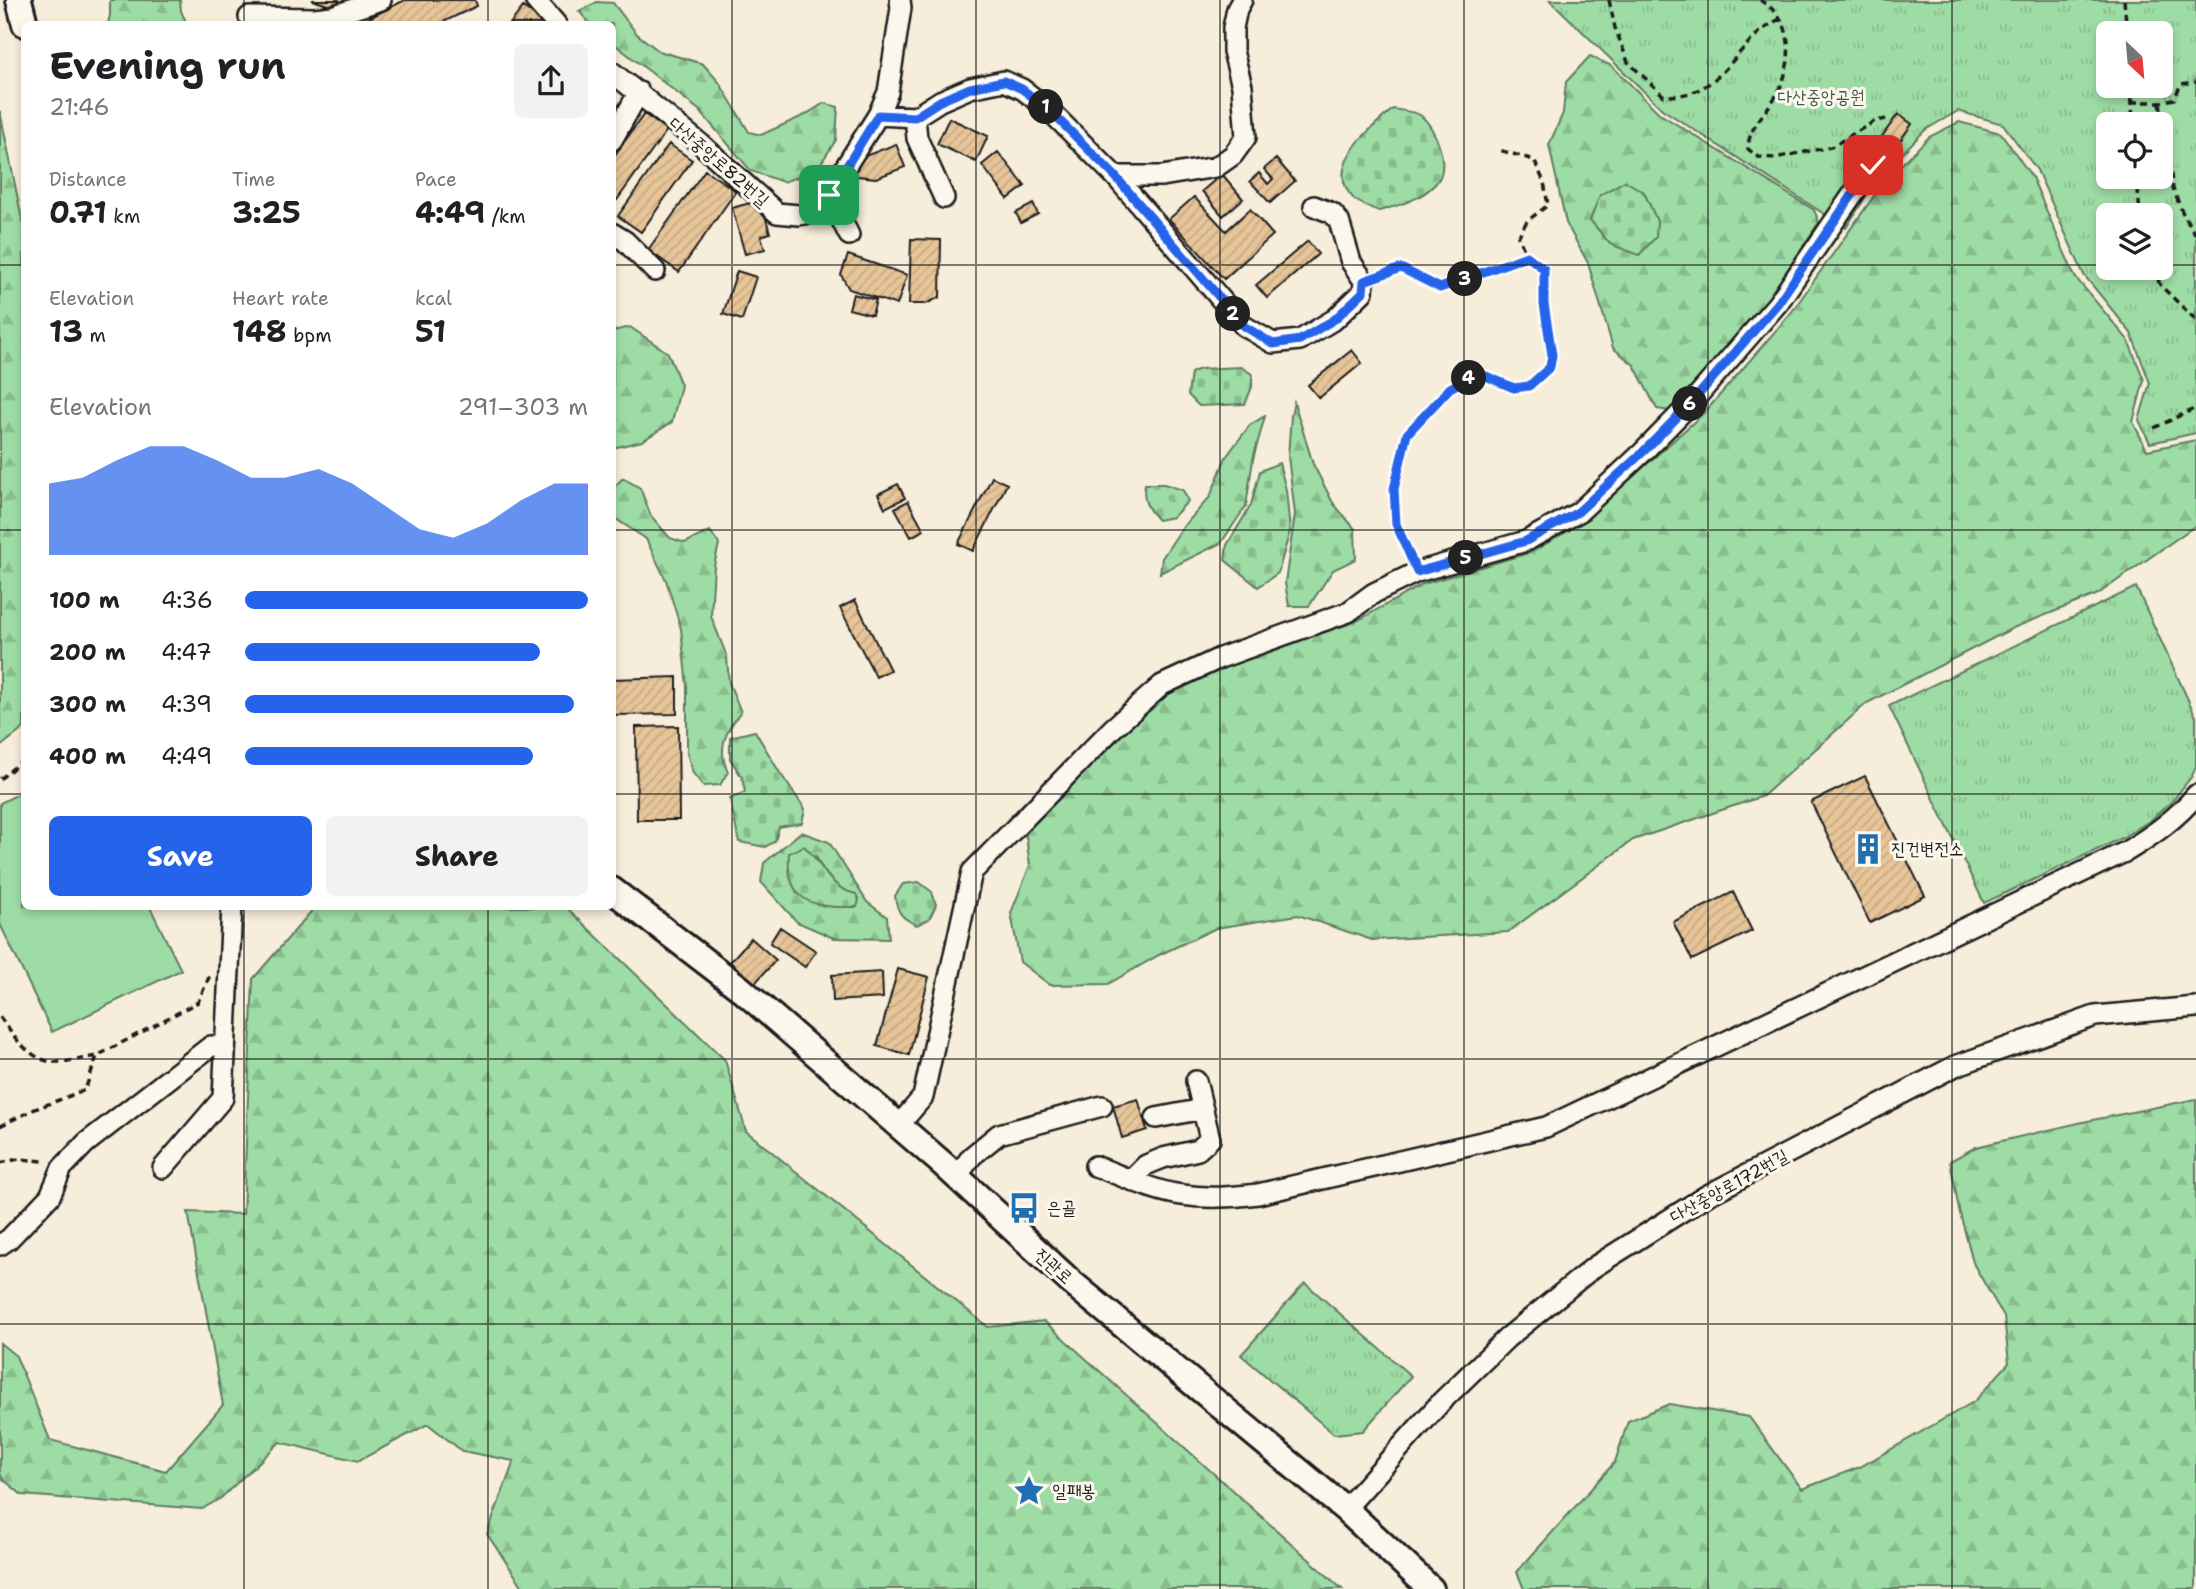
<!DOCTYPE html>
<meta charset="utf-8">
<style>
:root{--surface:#fff;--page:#f2f2f2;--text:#202124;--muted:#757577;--accent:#2563eb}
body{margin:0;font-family:"Shantell Sans","Poor Story",sans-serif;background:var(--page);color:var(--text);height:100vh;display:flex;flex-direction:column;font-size:26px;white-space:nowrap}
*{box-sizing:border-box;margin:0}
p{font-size:23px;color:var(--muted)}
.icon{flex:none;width:38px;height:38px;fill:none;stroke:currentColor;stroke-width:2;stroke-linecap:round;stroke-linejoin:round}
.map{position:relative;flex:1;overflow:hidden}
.drawer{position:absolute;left:21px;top:21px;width:595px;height:889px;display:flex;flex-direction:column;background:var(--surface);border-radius:10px;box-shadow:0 4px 10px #0003}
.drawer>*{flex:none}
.needle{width:46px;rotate:154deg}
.tools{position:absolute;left:2096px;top:21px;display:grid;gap:14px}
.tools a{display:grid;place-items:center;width:77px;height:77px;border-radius:10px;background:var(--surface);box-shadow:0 4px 10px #0003;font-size:35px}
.pin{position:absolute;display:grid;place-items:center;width:60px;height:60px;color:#fff;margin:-30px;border-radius:14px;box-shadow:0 4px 10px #0006}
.km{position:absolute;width:35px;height:35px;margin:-18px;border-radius:50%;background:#222;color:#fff;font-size:19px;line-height:35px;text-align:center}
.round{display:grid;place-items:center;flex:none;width:74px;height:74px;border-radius:10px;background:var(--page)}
.headline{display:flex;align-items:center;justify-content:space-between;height:119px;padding:0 28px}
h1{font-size:38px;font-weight:700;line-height:52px}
.stats{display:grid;grid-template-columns:repeat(3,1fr);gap:10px;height:119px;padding:7px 28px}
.stats div{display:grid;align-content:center}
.stats b{font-size:30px;font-weight:700}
.stats small{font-size:19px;font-weight:400}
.stats p{font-size:19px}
.chart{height:196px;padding:14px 28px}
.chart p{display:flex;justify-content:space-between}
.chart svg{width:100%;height:126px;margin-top:7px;fill:var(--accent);opacity:.7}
.primary-button{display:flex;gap:14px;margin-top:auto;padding:14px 28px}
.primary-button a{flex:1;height:80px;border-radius:10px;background:var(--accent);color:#fff;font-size:28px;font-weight:700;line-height:80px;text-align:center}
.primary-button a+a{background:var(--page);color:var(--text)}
ul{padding:0 28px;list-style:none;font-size:23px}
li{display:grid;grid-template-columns:112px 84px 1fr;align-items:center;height:52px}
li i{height:18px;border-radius:9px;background:var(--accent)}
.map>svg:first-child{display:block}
</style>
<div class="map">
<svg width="2196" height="1589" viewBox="0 0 2196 1589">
<defs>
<pattern id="grass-tufts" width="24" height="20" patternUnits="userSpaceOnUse" patternTransform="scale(1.75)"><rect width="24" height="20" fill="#9edca5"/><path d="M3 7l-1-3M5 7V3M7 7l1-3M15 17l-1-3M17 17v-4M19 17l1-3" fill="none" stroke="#88bc8d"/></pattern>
<pattern id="forest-firs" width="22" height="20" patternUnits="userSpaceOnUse" patternTransform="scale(1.75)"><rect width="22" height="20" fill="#9edca5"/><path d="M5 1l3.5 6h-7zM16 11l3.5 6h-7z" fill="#88bc8d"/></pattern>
<pattern id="cemetery-stones" width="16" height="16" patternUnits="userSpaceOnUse" patternTransform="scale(1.75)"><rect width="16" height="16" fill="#9edca5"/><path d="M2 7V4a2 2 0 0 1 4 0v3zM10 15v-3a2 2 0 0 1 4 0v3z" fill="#88bc8d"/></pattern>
<pattern id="building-hatch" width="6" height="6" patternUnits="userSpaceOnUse" patternTransform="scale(1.75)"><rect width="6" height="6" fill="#e7c599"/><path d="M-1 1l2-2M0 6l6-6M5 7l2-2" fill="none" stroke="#c6a983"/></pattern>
</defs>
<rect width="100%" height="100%" fill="#f7eddb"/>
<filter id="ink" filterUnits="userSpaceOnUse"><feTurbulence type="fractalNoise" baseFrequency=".0143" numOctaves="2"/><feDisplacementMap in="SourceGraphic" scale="14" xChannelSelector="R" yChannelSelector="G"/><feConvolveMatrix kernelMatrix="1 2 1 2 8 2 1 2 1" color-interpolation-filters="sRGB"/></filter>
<g filter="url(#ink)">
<path fill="url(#grass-tufts)" stroke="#5d7c60" stroke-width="2" fill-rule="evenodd" d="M1550,0h646v433l-46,10 -11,-23 11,-37 -19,-50 -47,-58 -47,-105 -34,-46 -45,-13 -33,19 -48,49 -31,49 -184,-119zM2109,33h52v53h-52zM2109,124h52v53h-52zM2109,215h52v53h-52z
M2136,587l60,130v49l-4,10 -19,24 -22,20 -29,18 -138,65 -95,-197z
M1305,1283l106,93 -48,55 -29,3 -93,-79z"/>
<path fill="url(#forest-firs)" stroke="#5d7c60" stroke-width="2" fill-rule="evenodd" d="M110,0h70l1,11 6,13h-79l2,-9z
M597,2l16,1 24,31 22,17 44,13 16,18 30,50 12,3 44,-20 19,-12 14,4 -2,33 -20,31 -33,11 -32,-11 -52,-61 -86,-67 -1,-19h-22l-11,-13z
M1590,56l22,10 48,48 154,96 5,12 -50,76 -99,113 -13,-2 -23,-44 -21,-17 -25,-85 -22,-40 -17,-78 14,-32 3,-31z
M0,111l24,118v499l-24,19z
M1959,122l42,11 31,44 43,100 53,63 16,40 -11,42 14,28 49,-10v85l-98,69 -85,34 -146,75 -104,93 -130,44 -125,92 -136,8 -74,-25 -82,13 -57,27 -51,29 -58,1 -30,-23 -9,-49 19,-48 -5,-35 143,-140 55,-24 132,-44 68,-38 109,-32 53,-32 121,-109 85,-98 93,-131 45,-45z
M630,327l38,26 13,32 -9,37 -30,19 -29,7v-117z
M1294,402l19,62 20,39 22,26 1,30 -23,11 -24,36h-20l-4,-23 10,-69 -7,-58 3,-40z
M1265,416l-12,43 -7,47 -25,37 -61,30 2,-15 20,-30 28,-31 16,-40 24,-32z
M623,478l17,10 11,28 19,22 15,5 25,-12 9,13 -5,22 -3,50 16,41 2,26 12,29c-16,19 -24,37 -13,60l-8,13 -17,1 -10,-13 -6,-20v-66l-6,-58 -15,-49 -20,-41 -33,-22v-29z
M801,832l28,10 38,60 20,15 2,22 -55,-1 -37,-16 -36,-40 3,-19zM816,856c7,16 15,26 30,36l-50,1z
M315,907h251l159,153 21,71 242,196 56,-6 298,268h-820l1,-2 -36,-53 27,-73 -52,-10 -34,-27 -70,37 -78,-19 -59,56 -19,11 -180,-14 -19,-16 -3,-5v-131l16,13 34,84 116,31 57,-66 -35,-193 55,2 10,-235z
M2196,1099v490h-672l-7,-17 98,-110 13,-41 41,-17 80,13 53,72 58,-22 115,-66 34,-38 -5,-46 -30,-52 -15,-55 -9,-49 26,-14 107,-25z"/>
<path fill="url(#cemetery-stones)" stroke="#5d7c60" stroke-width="2" d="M1393,109c8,2 20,2 27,6 16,12 31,52 16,68 -15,17 -37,22 -57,28 -8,-3 -19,-7 -25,-12 -32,-33 16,-70 39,-90z
M1625,181l19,11 13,29 -1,16 -17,18 -29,-11 -20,-24 10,-25z
M1241,367l11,7v13l-7,17 -46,2 -11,-11 3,-22 9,-4z
M1279,463l7,27 4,41 -12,42 -20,14 -33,-27 2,-15 24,-40 9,-34z
M1145,484h19l19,6 5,11 -15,16 -15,3c-11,-12 -16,-20 -13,-36z
M755,731l25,42 25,36 -3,14 -23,4 -4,14 -10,6 -26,-5 -9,-43 15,-7 -3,-15 -12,-18v-22z
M804,846c20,18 22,41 52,48l3,6 -2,7c-42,1 -72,-3 -68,-54z
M919,882l13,10 4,13 -7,14 -12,6c-16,-7 -20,-13 -22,-29l8,-12z"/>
<path fill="#9edca5" stroke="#5d7c60" stroke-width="2" d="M24,791v115l126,1 31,63 -129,62 -52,-108v-121z"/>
<path fill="url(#building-hatch)" stroke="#1c1c1c" stroke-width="2" d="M312,0h27l-2,8z
M405,0h70l2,6 -38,18h-74l-2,-3z
M523,7l24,17h-37z
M644,114l23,16 -50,70 -5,-4v-37z
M1898,114l14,10 -27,38 -14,-10z
M949,118l39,18 -12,26 -39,-18z
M669,144l23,16 -51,72 -23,-16z
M896,144l9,23 -29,11 -19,-2 -2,-7 10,-13z
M998,152l27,34 -17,13 -26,-34z
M1276,159l19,22 -25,22 -20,-22 9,-8 9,11 5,-5 -9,-10z
M705,170l31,21 -57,81 -31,-22z
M1222,174l21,25 -20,17 -21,-25z
M1194,197l32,34 24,-22 23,26 -49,44 -55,-60z
M761,200l9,33 -9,3 4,13 -20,5 -13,-46z
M1033,204l5,10 -17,9 -5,-10z
M911,239l30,1 -1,57 -14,7h-17z
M1308,241l10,13 -51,44 -11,-13z
M848,255l59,20 -10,30 -48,-16 -8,-14z
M737,271l19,6 -14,43 -19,-6z
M853,294l23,6 -4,15 -23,-6z
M1352,350l10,13 -43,35 -11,-13z
M992,477l15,7 -34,67 -15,-7z
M898,484l7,14 -20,10 -7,-14z
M908,501l16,29 -13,7 -16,-29z
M855,600l35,70 -14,7 -36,-69z
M677,677v37l-65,1v-36z
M678,726l1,94h-42l-1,-93z
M1865,776l60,120 -55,27 -59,-121z
M1733,892l19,39 -60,29 -19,-38z
M780,927l36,24 -11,16 -35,-24z
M751,938l25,22 -22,24 -24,-22z
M898,969l31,8 -20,78 -32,-9z
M882,972l1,26 -50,3 -1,-26z
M1138,1099l9,31 -25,8 -9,-32z"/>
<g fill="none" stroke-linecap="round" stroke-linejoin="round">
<defs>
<path id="minor" d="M535,0l21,24
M249,17l66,1 17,-2 49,-16
M612,72l90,73 75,68 22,2 18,-3 61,-97 10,-23 13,-84 -1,-8
M878,115l37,2 25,-16 30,-13 34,-7 18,8 25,19 68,68 129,150 29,17 27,-3 35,-21 28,-27 1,-11 -13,-19 -12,-41 -7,-8 -18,-7
M915,117l2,21 27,60
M612,140l27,-48
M1115,176h47l54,-9 17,-12 13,-18 -4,-51 -9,-35v-23l4,-19 5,-9
M829,195l20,40
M612,233l13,8 30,30
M1156,1118l47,-9
M899,1125l24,-28 49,-225 141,-144 49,-43 58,-27 128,-46 26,-19 43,-21 109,-31 53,-29 64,-60 50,-51 85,-98 95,-138
M1095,1166c28,10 57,25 87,29 26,4 50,2 76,-1l288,-67 581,-276c26,-16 49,-32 69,-56
M163,1168l60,-70 9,-192
M957,1176l15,-20 27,-22 103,-28
M1132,1179l14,-14 17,-7 35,-8 12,-11 -14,-58
M0,1245l9,-6 41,-43 12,-28 24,-25 125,-97 14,-1
M1345,1509l97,-108 65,-63 87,-71 112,-71 249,-130 140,-50 101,-9"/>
<path id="major" d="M19,0l6,24
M612,890l129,99 203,176 128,118 273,226 86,80"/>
</defs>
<use href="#minor" stroke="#1c1c1c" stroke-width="24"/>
<use href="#major" stroke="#1c1c1c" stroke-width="30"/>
<path stroke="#1c1c1c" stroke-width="3.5" stroke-dasharray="7 5" stroke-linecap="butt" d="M1609,0l6,28 13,34 36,34c62,2 68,-54 116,-77
M1760,0c5,4 13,9 17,14 17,20 13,56 1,78 -10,20 -30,34 -30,57l10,8 16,1 57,-11 44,-26 12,-2
M2124,0l3,33
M2131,86l2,38
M2132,102h28l14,-3 7,-15 15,-2
M2160,102l13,87 11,27 12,20
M2137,177l3,38
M2154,268l6,17 36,35
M1380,276l21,-8 39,20 87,-32
M2154,428l42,-20
M1411,557l-15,-33 -3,-35 14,-55 43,-46 19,-10 17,-2 28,12 15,-2 21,-19 2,-12 -8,-51v-35l-17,-13 -9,-19 9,-16 21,-16 -4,-23 -10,-22 -35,-10
M0,779l24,-20
M0,1017c13,19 32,47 59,45 12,0 25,-4 38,-6
M0,1126l35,-17 50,-19 12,-34 101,-54 12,-27
M0,1163l19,-4 25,2"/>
<use href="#minor" stroke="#fbf7ec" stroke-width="19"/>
<use href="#major" stroke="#fbf7ec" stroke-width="24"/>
</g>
</g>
<g fill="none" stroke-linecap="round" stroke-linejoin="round" filter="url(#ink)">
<defs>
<path id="route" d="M829,195l49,-80 37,2 25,-16 30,-13 34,-7 18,8 25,19 68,68 129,150 29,18 27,-4 35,-21 28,-27 1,-11 37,-13 39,20 87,-32 17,13v35l8,51 -2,12 -21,19 -15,2 -28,-12 -17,2 -19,10 -43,46 -13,55 2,35 21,48 109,-31 52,-29 65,-60 50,-51 85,-98 95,-138"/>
</defs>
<use href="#route" stroke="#fff" stroke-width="14"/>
<use href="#route" stroke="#2563eb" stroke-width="9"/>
</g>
<path fill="none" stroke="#1c1c1c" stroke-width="2" stroke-opacity="0.55" d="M244,0v24M488,0v24M732,0v1589M976,0v1589M1220,0v1589M1464,0v1589M1708,0v1589M1952,0v1589M0,265h24M612,265h1497M2161,265h35M0,530h24M612,530h1584M0,794h24M612,794h1584M244,906v683M488,906v683M0,1059h2196M0,1324h2196"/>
<defs>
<symbol id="building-bare" viewBox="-9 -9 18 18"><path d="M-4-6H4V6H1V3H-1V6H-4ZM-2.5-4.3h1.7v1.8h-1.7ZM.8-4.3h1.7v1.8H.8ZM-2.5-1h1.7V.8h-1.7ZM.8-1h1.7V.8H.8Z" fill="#1f6fb2" stroke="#fbf7ec" stroke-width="2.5" paint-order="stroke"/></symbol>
<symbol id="bus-bare" viewBox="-9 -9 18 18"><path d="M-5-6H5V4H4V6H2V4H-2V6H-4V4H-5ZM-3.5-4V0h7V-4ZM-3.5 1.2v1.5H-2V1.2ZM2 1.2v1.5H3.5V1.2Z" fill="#1f6fb2" stroke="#fbf7ec" stroke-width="2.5" paint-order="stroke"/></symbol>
<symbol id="sight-bare" viewBox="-9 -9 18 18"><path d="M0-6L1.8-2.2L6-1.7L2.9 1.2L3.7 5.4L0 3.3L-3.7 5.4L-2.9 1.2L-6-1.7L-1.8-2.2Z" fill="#1f6fb2" stroke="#fbf7ec" stroke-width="2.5" paint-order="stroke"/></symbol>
</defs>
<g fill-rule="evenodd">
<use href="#building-bare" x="1846" y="827" width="44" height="44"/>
<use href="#bus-bare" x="1002" y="1186" width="44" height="44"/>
<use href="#sight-bare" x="1007" y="1469" width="44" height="44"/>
</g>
<g text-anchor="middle" stroke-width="6" stroke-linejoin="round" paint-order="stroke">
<g font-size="18" fill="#435645" stroke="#fbf7ec">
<text x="1821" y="103">다산중앙공원</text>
</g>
<g font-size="18" fill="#1c1c1c" stroke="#fbf7ec">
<text transform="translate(719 162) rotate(41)" y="6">다산중앙로82번길</text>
<text transform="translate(1729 1186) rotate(-29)" y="6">다산중앙로172번길</text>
<text transform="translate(1054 1266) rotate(42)" y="6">진관로</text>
</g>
<g font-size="18" fill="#1c1c1c" stroke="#fbf7ec" text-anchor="start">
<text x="1891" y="855">진건변전소</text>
<text x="1047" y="1214">은골</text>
<text x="1052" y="1497">일패봉</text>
</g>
</g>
</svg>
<div class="tools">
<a><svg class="needle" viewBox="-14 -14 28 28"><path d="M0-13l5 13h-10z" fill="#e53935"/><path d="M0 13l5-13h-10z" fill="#757577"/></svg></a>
<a><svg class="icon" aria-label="locate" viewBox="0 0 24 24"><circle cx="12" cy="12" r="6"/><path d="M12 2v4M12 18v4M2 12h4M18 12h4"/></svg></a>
<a><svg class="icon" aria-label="layers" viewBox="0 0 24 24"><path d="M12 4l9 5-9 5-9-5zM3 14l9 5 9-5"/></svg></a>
</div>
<div class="pin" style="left:829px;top:195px;background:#1e9e55"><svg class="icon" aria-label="arrive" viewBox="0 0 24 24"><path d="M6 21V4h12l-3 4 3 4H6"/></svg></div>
<div class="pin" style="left:1873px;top:165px;background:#d93025"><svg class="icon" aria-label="check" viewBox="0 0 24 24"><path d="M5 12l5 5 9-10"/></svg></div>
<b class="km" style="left:1046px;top:107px">1</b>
<b class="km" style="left:1233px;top:314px">2</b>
<b class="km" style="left:1465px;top:279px">3</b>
<b class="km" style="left:1469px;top:378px">4</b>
<b class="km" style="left:1466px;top:558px">5</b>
<b class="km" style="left:1690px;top:404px">6</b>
<section class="drawer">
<div class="headline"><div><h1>Evening run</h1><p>21:46</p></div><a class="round"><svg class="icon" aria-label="share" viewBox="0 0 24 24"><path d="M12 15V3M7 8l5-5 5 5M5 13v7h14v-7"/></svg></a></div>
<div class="stats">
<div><p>Distance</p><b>0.71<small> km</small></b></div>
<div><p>Time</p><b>3:25</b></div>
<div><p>Pace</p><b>4:49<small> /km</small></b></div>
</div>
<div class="stats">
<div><p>Elevation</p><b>13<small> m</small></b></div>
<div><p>Heart rate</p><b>148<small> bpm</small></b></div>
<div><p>kcal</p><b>51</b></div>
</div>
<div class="chart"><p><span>Elevation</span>291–303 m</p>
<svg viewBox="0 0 160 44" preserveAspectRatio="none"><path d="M0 44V19L10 17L20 11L30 6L40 6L50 11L60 17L70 17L80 14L90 19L100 27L110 35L120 38L130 33L140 25L150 19L160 19V44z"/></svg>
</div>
<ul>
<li><b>100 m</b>4:36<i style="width:100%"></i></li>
<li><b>200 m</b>4:47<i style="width:86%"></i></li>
<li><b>300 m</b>4:39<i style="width:96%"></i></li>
<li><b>400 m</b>4:49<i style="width:84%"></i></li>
</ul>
<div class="primary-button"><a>Save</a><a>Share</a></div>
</section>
</div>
